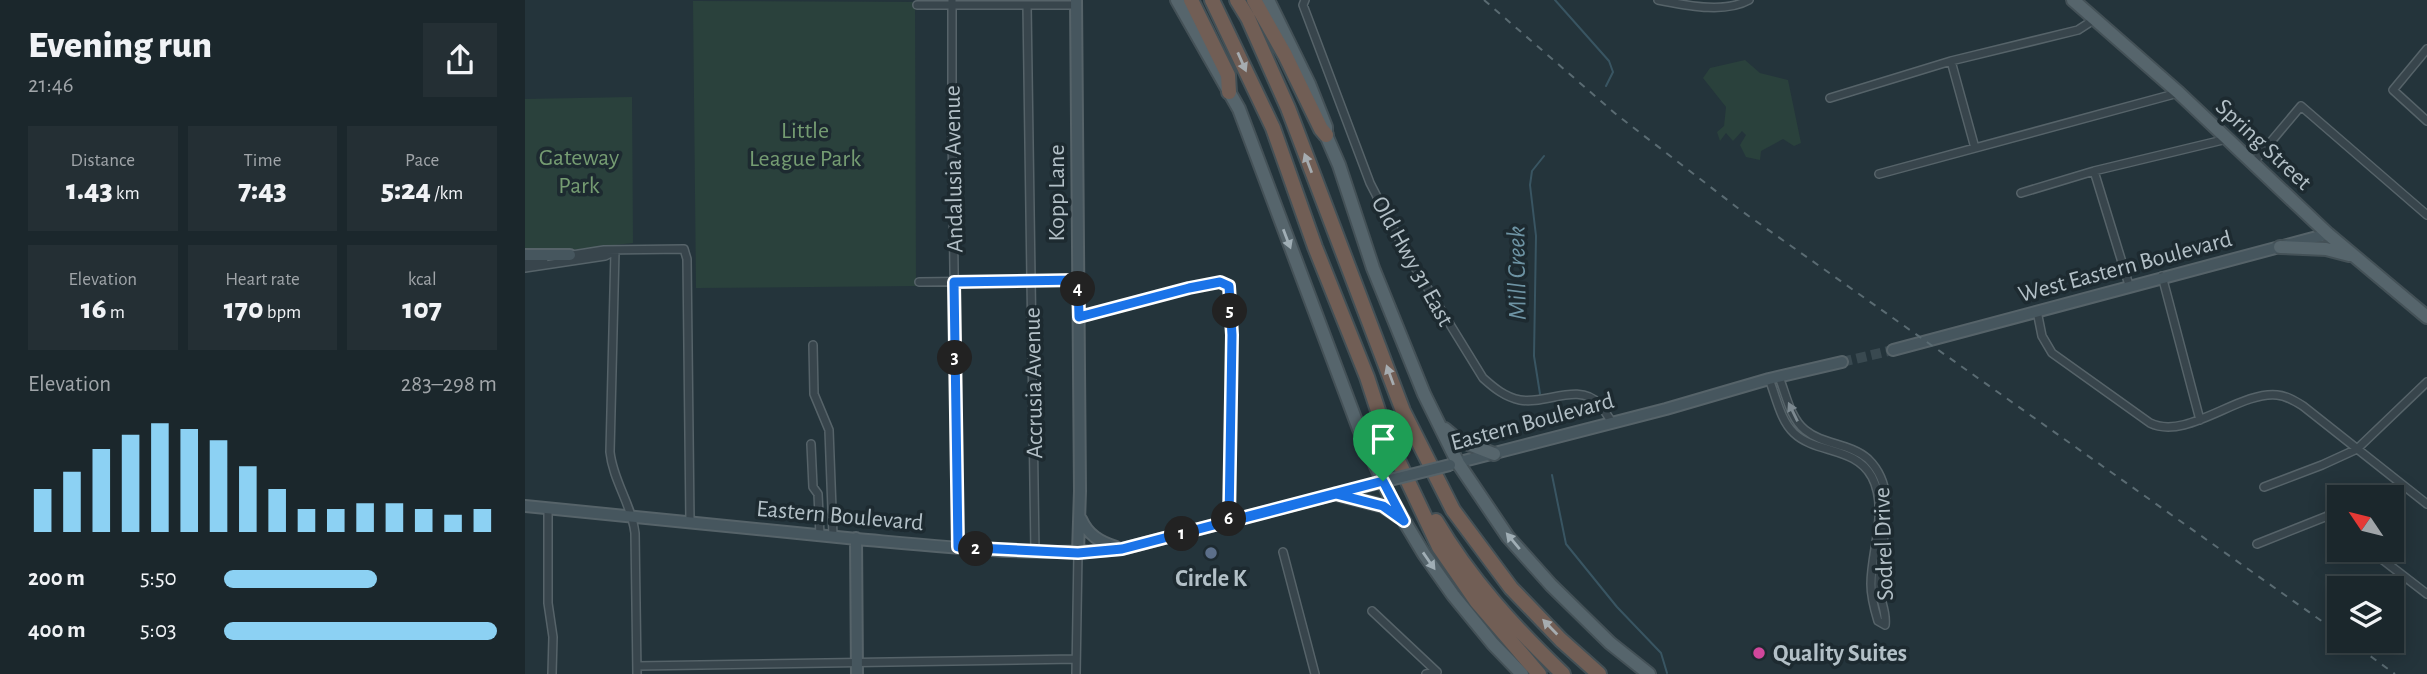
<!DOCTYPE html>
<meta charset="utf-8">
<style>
:root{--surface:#1b272c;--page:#242f34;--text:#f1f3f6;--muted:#a0a5a9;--line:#394448;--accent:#8cd1f3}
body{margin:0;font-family:"Alegreya Sans",sans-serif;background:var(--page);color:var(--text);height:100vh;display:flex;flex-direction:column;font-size:26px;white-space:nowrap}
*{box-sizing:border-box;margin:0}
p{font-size:23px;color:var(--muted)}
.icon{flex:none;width:38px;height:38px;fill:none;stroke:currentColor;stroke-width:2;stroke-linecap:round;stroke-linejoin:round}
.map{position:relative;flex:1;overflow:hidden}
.side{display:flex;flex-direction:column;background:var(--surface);width:525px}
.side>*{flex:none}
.needle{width:46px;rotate:305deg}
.buttons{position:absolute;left:1802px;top:485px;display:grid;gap:14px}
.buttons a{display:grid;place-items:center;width:77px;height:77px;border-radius:0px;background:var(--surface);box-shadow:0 4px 18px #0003,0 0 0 2px var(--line);font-size:35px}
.pin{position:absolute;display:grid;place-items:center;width:60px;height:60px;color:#fff;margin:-72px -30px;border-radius:50% 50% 50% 0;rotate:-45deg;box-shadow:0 0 7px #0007}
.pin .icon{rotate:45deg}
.km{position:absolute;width:35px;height:35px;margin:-18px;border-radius:50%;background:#222;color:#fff;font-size:19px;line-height:35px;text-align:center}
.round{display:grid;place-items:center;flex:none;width:74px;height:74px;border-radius:0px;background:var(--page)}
.head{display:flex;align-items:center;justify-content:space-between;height:119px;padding:0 28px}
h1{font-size:38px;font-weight:800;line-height:52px}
.metrics{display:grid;grid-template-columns:repeat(3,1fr);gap:10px;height:119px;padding:7px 28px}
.metrics div{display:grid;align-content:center;border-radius:0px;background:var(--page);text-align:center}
.metrics b{font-size:30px;font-weight:800}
.metrics small{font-size:19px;font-weight:400}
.metrics p{font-size:19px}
.chart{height:196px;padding:14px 28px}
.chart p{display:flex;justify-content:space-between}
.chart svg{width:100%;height:126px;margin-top:7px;stroke:var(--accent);stroke-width:6}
ul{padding:0 28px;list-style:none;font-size:23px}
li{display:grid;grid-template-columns:112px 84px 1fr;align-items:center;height:52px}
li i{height:18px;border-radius:9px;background:var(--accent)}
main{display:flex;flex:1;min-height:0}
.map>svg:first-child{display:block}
</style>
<main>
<section class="side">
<div class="head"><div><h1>Evening run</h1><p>21:46</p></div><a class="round"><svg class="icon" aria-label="share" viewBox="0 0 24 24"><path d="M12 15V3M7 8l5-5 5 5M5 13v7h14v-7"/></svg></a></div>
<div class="metrics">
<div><p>Distance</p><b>1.43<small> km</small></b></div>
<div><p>Time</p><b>7:43</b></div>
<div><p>Pace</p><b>5:24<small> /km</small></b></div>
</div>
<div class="metrics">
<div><p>Elevation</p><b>16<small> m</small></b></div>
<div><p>Heart rate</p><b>170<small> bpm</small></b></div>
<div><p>kcal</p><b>107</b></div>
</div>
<div class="chart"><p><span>Elevation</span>283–298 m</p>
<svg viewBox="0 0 160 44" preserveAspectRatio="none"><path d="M5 44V29M15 44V23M25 44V15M35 44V10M45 44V6M55 44V8M65 44V12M75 44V21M85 44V29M95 44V36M105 44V36M115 44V34M125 44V34M135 44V36M145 44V38M155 44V36"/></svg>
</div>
<ul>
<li><b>200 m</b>5:50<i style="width:56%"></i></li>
<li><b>400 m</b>5:03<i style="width:100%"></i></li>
</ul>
</section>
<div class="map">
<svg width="1902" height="674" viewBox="0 0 1902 674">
<rect width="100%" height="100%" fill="#24343b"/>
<path fill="#2a413c" d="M168,1l222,1 1,284 -220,2z
M1220,60l15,13 28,7 13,63 -7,3 -11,-7 -22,12 -1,9 -14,-3 -6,-12 6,-10 -4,-4 -9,10 -7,-8 -6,8 -3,-9 7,-6 2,-19 -23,-29 7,-10z
M107,97l1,146 -63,7h-45v-151z"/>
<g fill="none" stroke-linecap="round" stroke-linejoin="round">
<path stroke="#395562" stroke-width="2" d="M1030,0l54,61 4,11 -7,14
M1015,394l-6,-38 2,-120 -6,-51 2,-14 12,-15
M1027,475l14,69 51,63 44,46 6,20"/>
<path stroke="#394950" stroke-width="10" stroke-dasharray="10 5" stroke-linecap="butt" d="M1317,362l51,-12"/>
<defs>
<path id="street" d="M427,0v130l6,417
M780,0l-2,5 67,178 36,70 77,125c11,10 22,19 37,22 25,5 59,-18 79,4 5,5 9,13 13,18
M1133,0c27,5 66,14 91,0
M392,5h159
M502,5l8,547
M1902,49l-34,41 34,31
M1426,61l24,87
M1305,98l121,-37 127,-31 17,-11
M1728,163l48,-57 126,109
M1569,171l35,114
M1354,174l299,-81
M1496,193l73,-22 133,-32
M90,251l-5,201c3,29 22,53 25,81l2,141
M41,256l38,-6 80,-1 3,10 3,263
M0,262l19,-3
M0,268l80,-12 10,-5
M1637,276l38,144
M394,282l159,-2
M1512,311l5,25 10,17 98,70c37,18 89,-32 127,-28 10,1 18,6 26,11l124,98
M554,317l110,-29 30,-6 10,4 3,49 -3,187
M288,345l1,49 15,36 4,106
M1254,377c7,17 11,41 26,53 18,15 45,13 63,29 35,34 9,86 11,129 1,13 8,24 6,37
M1244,379c7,17 11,41 25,54 22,21 61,13 78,44 17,33 -1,73 -1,107 0,13 3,24 7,37l7,4
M286,444l2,43 5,7 2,41
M1739,487l58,-22 35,-16 70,-67
M1846,497l30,-13
M23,508v95l5,34 -1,37
M1802,516l13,10
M1732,544l83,-33
M1845,550l57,44
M758,552l32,122
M847,611l65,61
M112,666l439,-7
M551,674l2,-121
M901,674l11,-2"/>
<path id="secondary" d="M551,0l4,491 -2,62
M0,255h45
M1368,350l435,-116
M927,464l214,-55 103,-30 73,-17
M0,506c111,11 221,22 332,33 88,8 177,18 265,10l264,-68
M556,519c7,16 19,23 35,28
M331,538l1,136"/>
<path id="primary" d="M652,0l62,109 120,320 32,70 33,55 29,41 40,49 29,30
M743,0l41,84 17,43v8l13,30 34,103 51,126 34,69 50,74 43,48 59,58 39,31
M1548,0l106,93 149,141 99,83
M1755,247l46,2 23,6
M920,429l13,11 36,14
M811,494l47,12 15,10"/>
<path id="highway" d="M666,0l37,75 1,17
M687,0l61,128 42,119 52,130 19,58 53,112 38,55 62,72
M712,0l11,18 40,90 115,303 50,99 58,78 50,52 38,34
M729,0l31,55 36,74 5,6
M911,521c34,58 79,107 127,153"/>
</defs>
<use href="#street" stroke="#566369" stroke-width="10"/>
<use href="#secondary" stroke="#566369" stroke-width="14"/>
<use href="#primary" stroke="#445157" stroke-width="16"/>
<use href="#highway" stroke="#435056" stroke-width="18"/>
<use href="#street" stroke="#38454c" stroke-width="7"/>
<use href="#secondary" stroke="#46565e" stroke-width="10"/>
<use href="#primary" stroke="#56656c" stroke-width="12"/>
<use href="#highway" stroke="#715e55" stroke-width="14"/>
<path stroke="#5a6b72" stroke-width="2" stroke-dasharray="7 7" stroke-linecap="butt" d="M959,0l133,115 126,97 597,422
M1823,640l47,34"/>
<defs>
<path id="secondary-bridge" d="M861,481l64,-16"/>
</defs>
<use href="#secondary-bridge" stroke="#566369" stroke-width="14" stroke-linecap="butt"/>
<use href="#secondary-bridge" stroke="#46565e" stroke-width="10"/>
</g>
<defs><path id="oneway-solid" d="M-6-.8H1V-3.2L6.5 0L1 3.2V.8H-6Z" transform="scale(1.75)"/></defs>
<g fill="#a6acb0">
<use href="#oneway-solid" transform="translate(717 62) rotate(66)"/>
<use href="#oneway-solid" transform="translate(783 163) rotate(-111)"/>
<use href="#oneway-solid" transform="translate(865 375) rotate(-110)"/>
<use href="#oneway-solid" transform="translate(1025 627) rotate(-134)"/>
</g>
<g fill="#a0aeb5">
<use href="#oneway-solid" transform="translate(762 239) rotate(69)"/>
<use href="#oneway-solid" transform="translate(988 541) rotate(-130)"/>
<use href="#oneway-solid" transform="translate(904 561) rotate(55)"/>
</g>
<use fill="#7c8990" href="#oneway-solid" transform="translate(1268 412) rotate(-116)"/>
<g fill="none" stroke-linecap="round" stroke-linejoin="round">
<defs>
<path id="route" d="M858,481l-261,68 -44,4 -120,-6 -4,-265 124,-2 1,37 110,-29 31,-6 9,4 3,49 -3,187 107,-28 47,12 21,15 -21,-40"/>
</defs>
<use href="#route" stroke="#fff" stroke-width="14"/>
<use href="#route" stroke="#1a73e8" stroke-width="9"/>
</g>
<circle fill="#5c6f8a" stroke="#1d2a30" stroke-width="2.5" cx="686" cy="553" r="7"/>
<circle fill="#d1479c" stroke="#1d2a30" stroke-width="2.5" cx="1234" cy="653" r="7"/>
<g text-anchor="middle" stroke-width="7" stroke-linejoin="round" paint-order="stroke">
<g font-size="24" fill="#759c72" stroke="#1d2a30">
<text x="280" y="138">Little<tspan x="280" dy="28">League Park</tspan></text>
<text x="54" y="165">Gateway<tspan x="54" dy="28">Park</tspan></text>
</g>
<g font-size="24" fill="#b3c0c7" stroke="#1d2a30">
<text transform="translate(1739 144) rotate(43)" y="8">Spring Street</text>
<text transform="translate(428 169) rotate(-91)" y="8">Andalusia Avenue</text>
<text transform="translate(531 193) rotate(-90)" y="8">Kopp Lane</text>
<text transform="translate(888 261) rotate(61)" y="8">Old Hwy 31 East</text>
<text transform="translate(1600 266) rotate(-15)" y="8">West Eastern Boulevard</text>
<text transform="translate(508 383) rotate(-91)" y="8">Accrusia Avenue</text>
<text transform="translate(1007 421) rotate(-15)" y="8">Eastern Boulevard</text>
<text transform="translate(315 515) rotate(5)" y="8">Eastern Boulevard</text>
<text transform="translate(1358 544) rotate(-92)" y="8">Sodrel Drive</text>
</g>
<g font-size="24" font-weight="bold" fill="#b3c0c7" stroke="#1d2a30">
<text x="686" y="586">Circle K</text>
<text x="1248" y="661" text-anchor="start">Quality Suites</text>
</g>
<g font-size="26" font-style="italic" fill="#6e94a4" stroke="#1d2a30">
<text transform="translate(991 273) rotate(-91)" y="9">Mill Creek</text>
</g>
</g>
</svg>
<div class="buttons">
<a><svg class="needle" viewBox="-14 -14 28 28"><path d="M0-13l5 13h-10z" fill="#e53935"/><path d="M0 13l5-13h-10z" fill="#a0a5a9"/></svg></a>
<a><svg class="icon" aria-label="layers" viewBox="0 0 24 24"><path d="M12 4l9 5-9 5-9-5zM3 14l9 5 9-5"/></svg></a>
</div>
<div class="pin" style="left:858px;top:481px;background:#1e9e55"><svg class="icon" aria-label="arrive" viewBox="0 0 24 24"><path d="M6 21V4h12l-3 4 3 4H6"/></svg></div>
<b class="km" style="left:657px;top:534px">1</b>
<b class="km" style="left:451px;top:549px">2</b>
<b class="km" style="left:430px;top:358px">3</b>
<b class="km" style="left:553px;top:289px">4</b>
<b class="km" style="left:705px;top:311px">5</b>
<b class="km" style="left:704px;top:519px">6</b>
</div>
</main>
